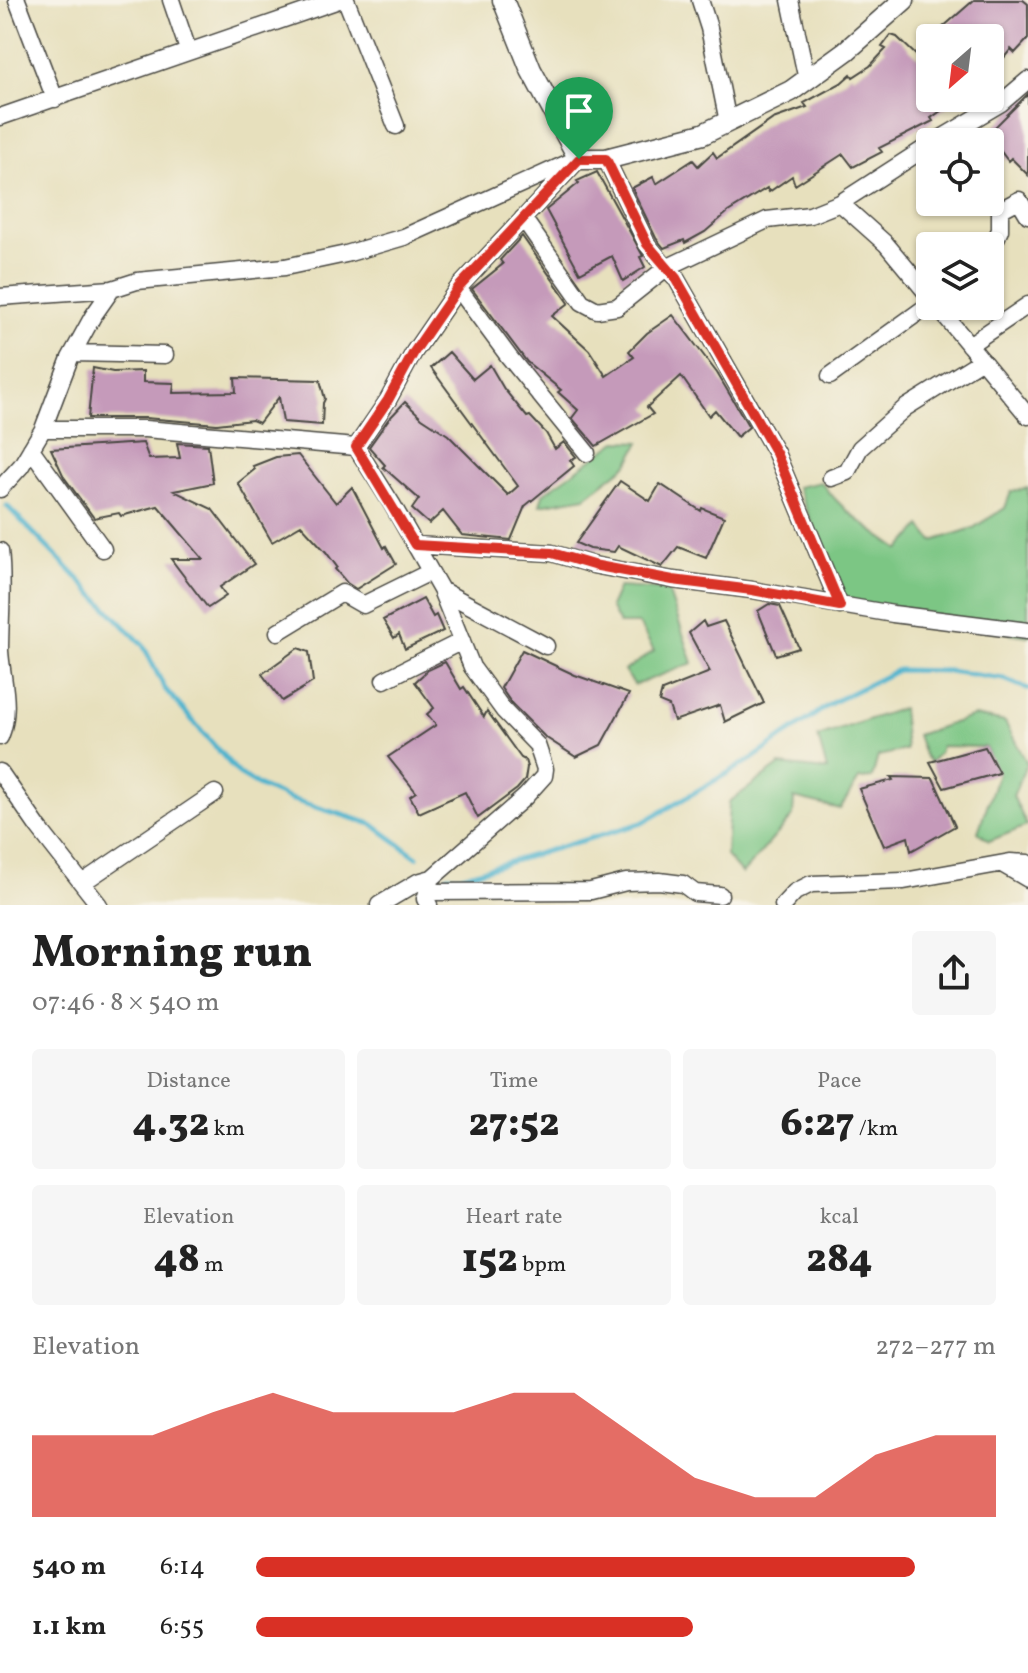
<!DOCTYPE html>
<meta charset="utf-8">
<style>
:root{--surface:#fff;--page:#f6f6f6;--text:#222;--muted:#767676;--accent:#d93025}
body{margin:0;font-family:Vollkorn,serif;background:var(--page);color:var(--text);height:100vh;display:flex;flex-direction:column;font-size:30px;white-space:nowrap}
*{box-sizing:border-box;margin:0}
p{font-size:26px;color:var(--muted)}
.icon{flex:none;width:44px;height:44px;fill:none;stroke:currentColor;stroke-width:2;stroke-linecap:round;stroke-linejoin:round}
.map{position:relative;height:905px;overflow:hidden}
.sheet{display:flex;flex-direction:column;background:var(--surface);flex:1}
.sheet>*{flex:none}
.needle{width:52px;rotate:208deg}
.tools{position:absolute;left:916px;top:24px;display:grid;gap:16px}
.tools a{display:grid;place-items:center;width:88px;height:88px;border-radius:8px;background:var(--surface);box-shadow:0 2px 6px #0004;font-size:40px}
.pin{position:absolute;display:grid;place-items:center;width:68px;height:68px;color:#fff;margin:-82px -34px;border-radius:50% 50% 50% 0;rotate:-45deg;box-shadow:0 0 8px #0007}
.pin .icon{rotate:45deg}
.round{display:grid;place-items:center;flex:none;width:84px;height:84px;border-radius:8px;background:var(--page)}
.headline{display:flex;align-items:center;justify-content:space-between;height:136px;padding:0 32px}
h1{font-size:44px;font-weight:800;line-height:60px}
.stats{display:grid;grid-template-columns:repeat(3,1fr);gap:12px;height:136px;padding:8px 32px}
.stats div{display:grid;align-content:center;border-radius:8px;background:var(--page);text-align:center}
.stats b{font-size:40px;font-weight:800}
.stats small{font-size:22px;font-weight:400}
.stats p{font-size:22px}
.chart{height:224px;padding:16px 32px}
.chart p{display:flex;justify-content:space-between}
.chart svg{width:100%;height:144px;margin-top:8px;fill:var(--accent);opacity:.7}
ul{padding:0 32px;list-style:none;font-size:26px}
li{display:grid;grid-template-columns:128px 96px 1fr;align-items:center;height:60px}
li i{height:20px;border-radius:10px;background:var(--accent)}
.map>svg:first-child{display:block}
</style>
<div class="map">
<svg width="1028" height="905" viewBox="0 0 1028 905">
<rect width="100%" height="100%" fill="#f7f3e8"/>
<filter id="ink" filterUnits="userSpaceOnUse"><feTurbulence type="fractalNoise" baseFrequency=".0125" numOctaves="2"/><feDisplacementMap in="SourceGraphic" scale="16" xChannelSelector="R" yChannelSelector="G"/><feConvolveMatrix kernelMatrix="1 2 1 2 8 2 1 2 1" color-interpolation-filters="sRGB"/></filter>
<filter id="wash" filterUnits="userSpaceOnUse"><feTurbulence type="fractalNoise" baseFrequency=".006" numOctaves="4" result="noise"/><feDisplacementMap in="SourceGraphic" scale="32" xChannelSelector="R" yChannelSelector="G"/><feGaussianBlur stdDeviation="1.8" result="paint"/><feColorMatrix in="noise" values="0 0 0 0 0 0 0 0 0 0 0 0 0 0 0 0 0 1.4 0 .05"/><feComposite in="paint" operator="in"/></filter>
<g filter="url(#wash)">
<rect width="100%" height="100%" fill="#e7e0bd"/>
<path fill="#7bc684" stroke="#537858" stroke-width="2" d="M617,441l23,1 -12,22 -43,33 -45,8 3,-11z
M821,482c21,29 50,48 79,68l21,-24 12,15 40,-13 32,-20 6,-16 17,-4v148l-182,-29 -49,-120z
M619,587l49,3 25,73 -58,22 -11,-14 30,-20 -15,-27h-20l-9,-17z
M902,708l4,42 -28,6 -6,22 -13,1 -19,30 -46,-11 -1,18 -51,58 -16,-18 3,-54 51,-37 47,5 -9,-33z
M974,716l31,6 22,41 -14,33 14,30 -38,15 -11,-9 20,-58 -13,-27 -44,-1 -2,7 -9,9 -6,-7 -7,-20z"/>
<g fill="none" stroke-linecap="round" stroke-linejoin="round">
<path stroke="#4eb3cd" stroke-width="5" d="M7,506l136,139 22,44 74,85 22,13 29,12 82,25 45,33
M448,876h14l180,-53 110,-64 81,-57 65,-32 50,1 56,8 24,10"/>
</g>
<g id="blocks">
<path fill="#c59aba" d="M974,0h49l5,4v35l-13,14 -4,-4 -21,26v-37h-37l-11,-10z
M891,35l6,2 24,23 9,-8v46h29l-28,20 2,3 -54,27 3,4 -29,15 -10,-13 -48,31 -3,-9 -23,16 -2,-4 -39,24 -23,20 -20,11 -1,-3 -20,8 -8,-10 -24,-50 21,-11 3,7 37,-24 5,6 15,-14 4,6 56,-39 34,-12 -3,-4 37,-20 10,-9 2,3 17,-11 16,-17 -4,-2z
M1028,94v81l-17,-17 -3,3 -20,-27z
M597,172l46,84 -3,1 5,10 -22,14 -11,-25 -32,17 -34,-63 33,-27 -2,-2z
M522,236l47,67 -17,13 37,34 17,26 28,-19 -5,-6 18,-18 26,-18 44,58 32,54 -12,10 -22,-27 -6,6 -28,-40 -34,31 6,7 -57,32 -24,-28 6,-8 -20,-18 3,-2 -34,-28 -55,-73 31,-25 -3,-4z
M449,352l24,27 17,-14 14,24 23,28 3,-1 16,17 9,16 9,-7 12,15 -6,3 4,6 -49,40 -14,34 -49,-5 -19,-24 -14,13 -17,-15 7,-10 -36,-32 2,-2 -16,-18 19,-27 17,-18 17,16 26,17 60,60 10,-9 -87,-118z
M93,368l20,4 30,-1v11l31,1 -1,10 63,-1 -1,-14 85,2 5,19 -2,4 -1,22 -39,-3 -4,-25 -20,26 -7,-3 -35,4 -72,-6h-57z
M143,443l6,16 31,-1 -3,-15 31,2 5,38 -39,8 38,18 42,55 -34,23 6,9 -18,12 -37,-49h32l-45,-53 -37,10 -2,-3 -25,5 -30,-41 -13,-28z
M298,455l38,48 16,-16 32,61 2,-2 10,18 -40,25 -9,-6 -12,-14 2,-2 -11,-15 -25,-27 -29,17 -34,-59 17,-14 -2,-3 23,-9z
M620,481l30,20 10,-17 41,27 1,-3 22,9 -18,41 -28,-11 -16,20 -44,-21 -4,6 -24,-3 -14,-6z
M423,599l10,18 3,-2 7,16 -38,18 -6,-15 -5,4 -11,-18z
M769,604l11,2 19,42 -23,7 -18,-44z
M703,621l3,6 18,-6 40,82 -39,19 -5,-17 -46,16 -5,-15 -10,-4 3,-11 48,-19 -21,-39z
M298,648l11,4 4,30 -31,19 -20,-27z
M522,650l53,25 54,19 -28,51 -25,12 -31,-20 -33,-33 -11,-16z
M445,662l16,27 3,-2 20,30 3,-6 34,47 4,2 2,7 -2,13 -8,9 -39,29 -13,-26 -46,21 -9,-17 6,-4 -28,-35 48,-32 -9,-11 7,-6 -19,-26 13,-12z
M985,747l14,26 -55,15 -14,-26z
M891,777l42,1 22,48 -44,25 -3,-14 -24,9 -25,-57 34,-9z"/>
</g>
</g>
<g filter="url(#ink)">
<use href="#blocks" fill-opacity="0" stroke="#474641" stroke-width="2"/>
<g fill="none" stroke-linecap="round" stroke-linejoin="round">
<defs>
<path id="minor" d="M17,0l38,99
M171,0l17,50
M346,0l50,126
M700,0l9,28 19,94
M790,0l17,80
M0,117l339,-117
M935,142l66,-39 27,-23
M606,159l41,85 19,24 101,-48 43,-5 30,-12 90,-58
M840,203l46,41 44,53
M523,218l59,84 15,8 20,-3 49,-39 10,10 100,175 64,153
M990,252l10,-22v-20l19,-10 9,15
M458,288l51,69 78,96
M0,297l112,-8
M937,306l91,110
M969,345l59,-40
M73,353l92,2
M830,376l100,-72
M43,429h102l211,18
M31,449l72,100
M831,478l16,-6 13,-24 45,-40 77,-48
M0,489l21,-23 22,-37 27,-71 23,-42 19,-27 25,-8 148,-14 61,-13 58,-17 166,-75
M415,545l137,8 41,12 80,15 79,10 141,24 135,17
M0,551c4,33 0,67 0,100 2,29 12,57 0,86
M441,590l105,56
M278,632l64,-39 21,12 67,-33
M384,680l78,-39
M0,772l38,55 61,78
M1002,864l26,15
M82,883l133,-90
M428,892l163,-1 35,-9 33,-1 24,3 12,9 25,2
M379,905l39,-23 14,-4
M429,905l-4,-6 7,-21 93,-81 19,-21 1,-7 -8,-24 -33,-34 -32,-44 -31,-77 -49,-86 -36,-57 32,-47 26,-48 44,-64 121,-129
M783,905l12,-13 16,-8 93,-3 106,-19 18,1"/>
<path id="tertiary" d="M503,0l28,70 48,89h27l97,-25 88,-43 55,-40 58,-51"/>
</defs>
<use href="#minor" stroke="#474641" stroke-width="19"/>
<use href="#tertiary" stroke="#474641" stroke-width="23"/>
<use href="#minor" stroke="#fff" stroke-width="16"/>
<use href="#tertiary" stroke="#fff" stroke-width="20"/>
</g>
</g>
<g fill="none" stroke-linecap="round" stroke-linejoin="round" filter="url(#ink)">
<defs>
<path id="route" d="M579,159h27l41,85 29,34 100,175 64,153 -88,-16 -79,-10 -80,-15 -41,-12 -137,-8 -59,-98 32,-47 26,-48 44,-64z"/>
</defs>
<use href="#route" stroke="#fff" stroke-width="16"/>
<use href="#route" stroke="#d93025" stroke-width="10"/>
</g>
</svg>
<div class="tools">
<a><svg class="needle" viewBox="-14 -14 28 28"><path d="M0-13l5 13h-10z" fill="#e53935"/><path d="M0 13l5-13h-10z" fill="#767676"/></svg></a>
<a><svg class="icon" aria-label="locate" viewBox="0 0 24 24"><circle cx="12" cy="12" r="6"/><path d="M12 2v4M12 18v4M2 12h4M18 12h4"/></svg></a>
<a><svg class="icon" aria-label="layers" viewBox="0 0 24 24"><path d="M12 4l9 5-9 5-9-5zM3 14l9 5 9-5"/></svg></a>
</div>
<div class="pin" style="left:579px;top:159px;background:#1e9e55"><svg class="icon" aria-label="arrive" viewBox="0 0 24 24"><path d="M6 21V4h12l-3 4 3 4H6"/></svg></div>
</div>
<section class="sheet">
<div class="headline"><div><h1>Morning run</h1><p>07:46 · 8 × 540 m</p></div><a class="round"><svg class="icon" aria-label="share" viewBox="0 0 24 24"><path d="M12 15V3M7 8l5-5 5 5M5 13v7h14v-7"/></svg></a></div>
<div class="stats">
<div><p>Distance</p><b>4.32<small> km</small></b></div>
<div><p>Time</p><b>27:52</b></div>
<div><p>Pace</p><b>6:27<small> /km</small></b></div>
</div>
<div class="stats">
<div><p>Elevation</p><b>48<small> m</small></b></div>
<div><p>Heart rate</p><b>152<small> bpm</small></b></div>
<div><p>kcal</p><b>284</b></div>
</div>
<div class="chart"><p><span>Elevation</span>272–277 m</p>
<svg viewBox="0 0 160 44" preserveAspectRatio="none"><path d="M0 44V19L10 19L20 19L30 12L40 6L50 12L60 12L70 12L80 6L90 6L100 19L110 32L120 38L130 38L140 25L150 19L160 19V44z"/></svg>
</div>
<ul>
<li><b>540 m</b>6:14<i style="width:89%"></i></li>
<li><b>1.1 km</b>6:55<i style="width:59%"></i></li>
</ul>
</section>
